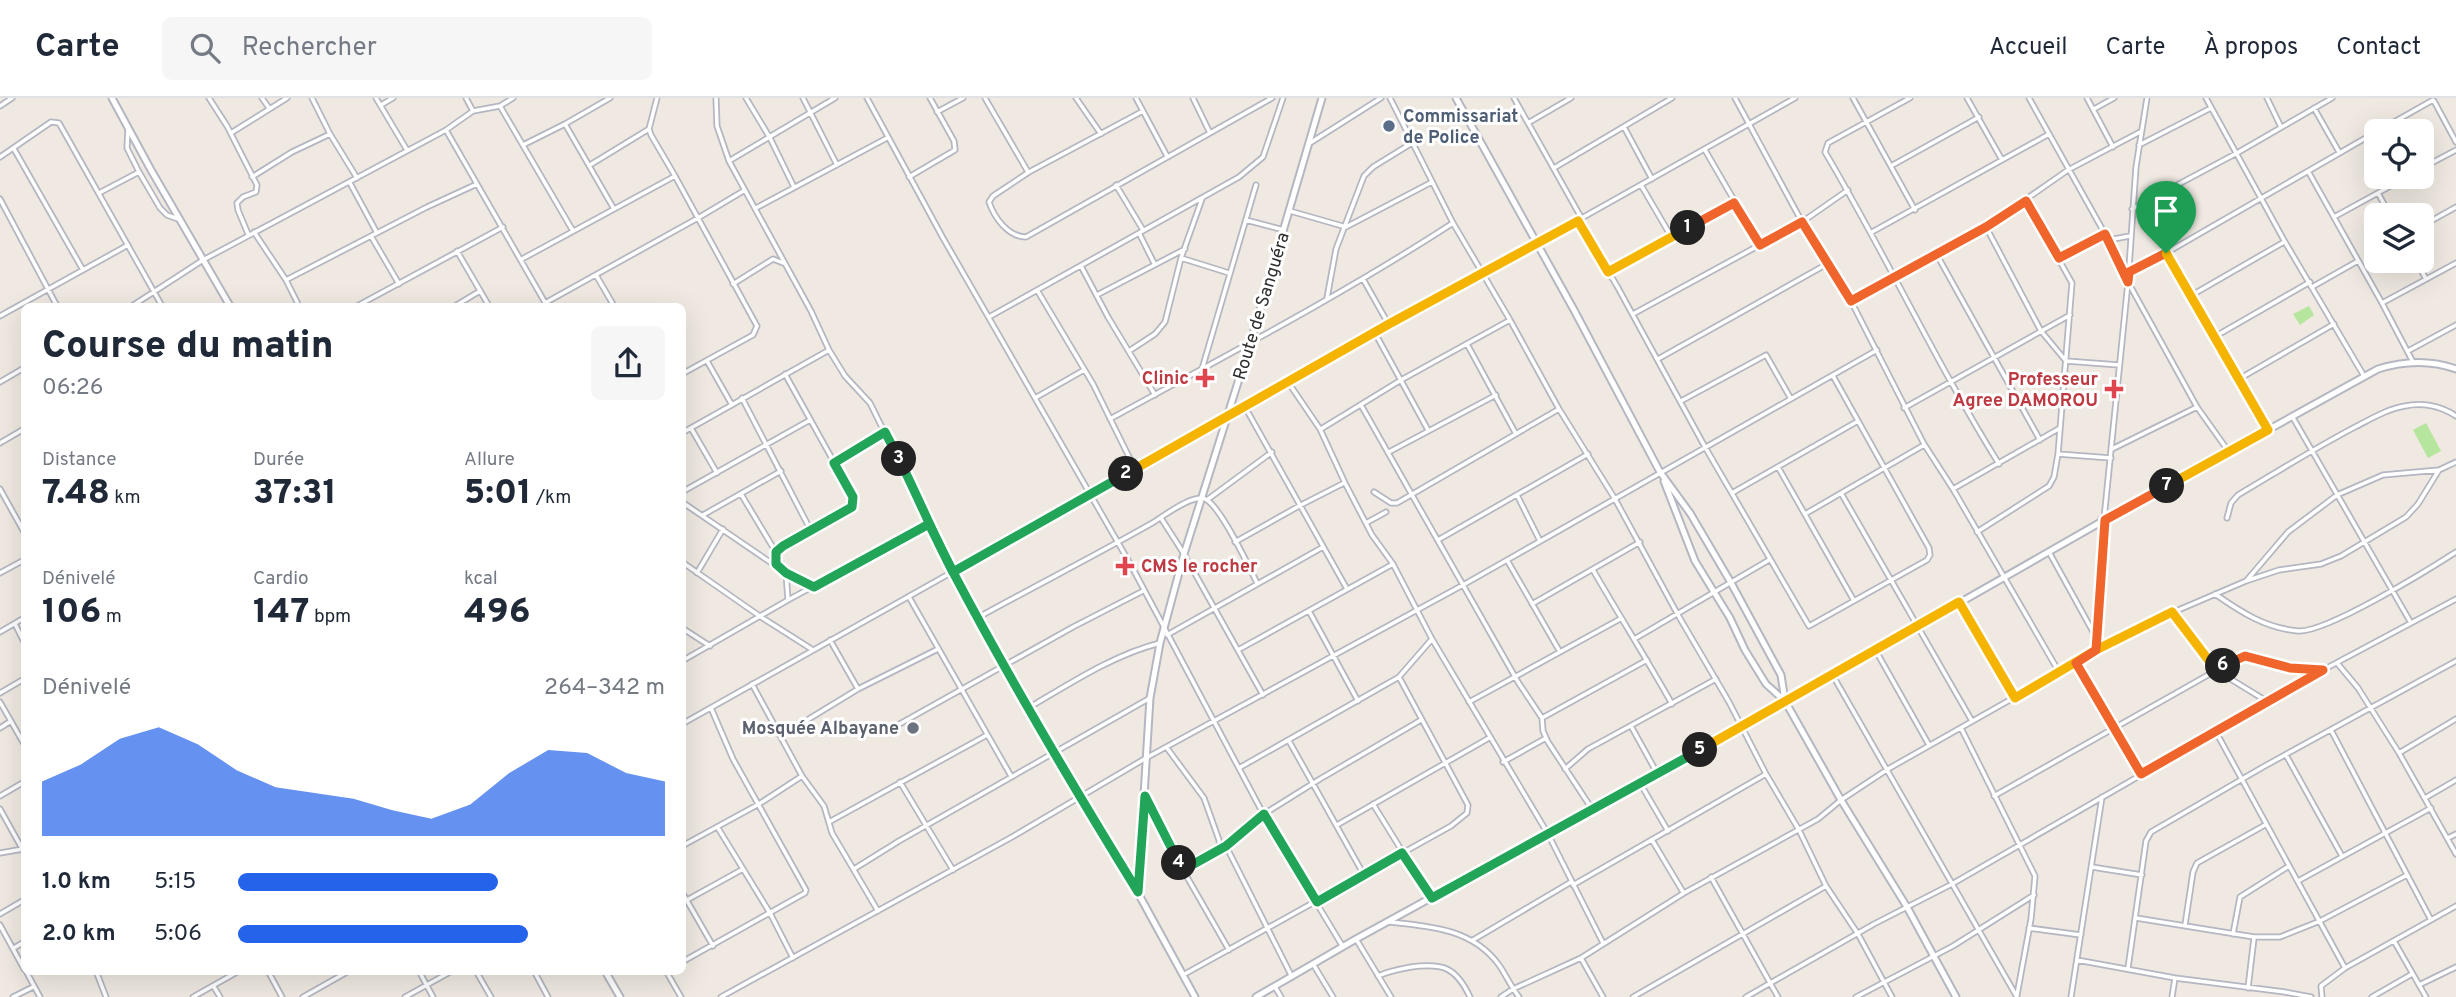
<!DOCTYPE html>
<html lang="fr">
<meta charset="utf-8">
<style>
:root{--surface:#fff;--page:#f6f6f7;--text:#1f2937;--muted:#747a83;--line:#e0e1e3;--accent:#2563eb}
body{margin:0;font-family:Overpass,sans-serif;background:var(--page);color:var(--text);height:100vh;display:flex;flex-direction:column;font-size:26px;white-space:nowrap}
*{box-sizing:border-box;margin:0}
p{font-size:23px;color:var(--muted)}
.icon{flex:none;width:38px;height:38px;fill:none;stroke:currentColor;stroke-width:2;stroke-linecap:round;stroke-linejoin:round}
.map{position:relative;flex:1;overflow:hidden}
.drawer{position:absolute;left:21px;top:205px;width:665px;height:672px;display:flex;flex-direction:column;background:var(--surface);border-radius:10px;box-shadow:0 7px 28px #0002}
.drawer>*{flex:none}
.buttons{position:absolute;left:2364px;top:21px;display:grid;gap:14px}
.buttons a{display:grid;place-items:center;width:70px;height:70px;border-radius:10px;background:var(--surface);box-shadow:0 7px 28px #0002;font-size:35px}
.pin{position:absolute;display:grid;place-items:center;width:60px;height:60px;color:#fff;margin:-72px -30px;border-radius:50% 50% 50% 0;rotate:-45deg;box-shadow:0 0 7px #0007}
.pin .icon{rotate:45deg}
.km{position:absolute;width:35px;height:35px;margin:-18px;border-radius:50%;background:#222;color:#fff;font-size:19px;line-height:35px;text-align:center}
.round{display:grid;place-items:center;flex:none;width:74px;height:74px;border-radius:10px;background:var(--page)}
.summary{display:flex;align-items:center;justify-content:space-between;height:119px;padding:0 21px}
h1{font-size:38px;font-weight:800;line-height:52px}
.figures{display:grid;grid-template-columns:repeat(3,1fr);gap:10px;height:119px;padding:7px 21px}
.figures div{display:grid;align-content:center}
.figures b{font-size:35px;font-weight:800}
.figures small{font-size:19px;font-weight:400}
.figures p{font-size:19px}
.chart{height:196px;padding:14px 21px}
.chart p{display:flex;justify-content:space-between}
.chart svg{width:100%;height:126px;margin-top:7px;fill:var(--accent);opacity:.7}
ul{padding:0 21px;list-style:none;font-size:23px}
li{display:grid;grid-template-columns:112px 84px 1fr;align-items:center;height:52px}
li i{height:18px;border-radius:9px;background:var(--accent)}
header{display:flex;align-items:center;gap:42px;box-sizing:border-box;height:98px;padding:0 35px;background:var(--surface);border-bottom:2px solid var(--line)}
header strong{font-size:33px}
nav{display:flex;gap:38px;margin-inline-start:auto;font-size:24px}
.search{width:490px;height:63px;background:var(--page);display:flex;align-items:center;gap:18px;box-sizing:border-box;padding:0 24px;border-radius:10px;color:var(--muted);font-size:26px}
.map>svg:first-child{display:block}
</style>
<header>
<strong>Carte</strong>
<div class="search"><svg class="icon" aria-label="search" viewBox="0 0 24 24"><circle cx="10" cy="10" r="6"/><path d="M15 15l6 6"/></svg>Rechercher</div>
<nav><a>Accueil</a><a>Carte</a><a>À propos</a><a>Contact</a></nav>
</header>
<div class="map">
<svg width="2456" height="899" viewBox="0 0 2456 899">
<rect width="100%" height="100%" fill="#efe9e1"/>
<path fill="#b6e59e" d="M2309,208l5,9 -14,10 -7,-11z
M2426,325l15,28 -13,7 -15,-28z"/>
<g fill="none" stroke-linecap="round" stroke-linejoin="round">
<defs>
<path id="street" d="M209,0l18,28 30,59 -1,7 -13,5 -6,6 1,7 10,24
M262,0l7,10
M312,0l18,36 27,44
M376,0l31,52
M466,0l7,13
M657,0l-8,31 2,6 24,41 82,150 -4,9 -71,39
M716,0l1,28 12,35 82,150 18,39 16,26 25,27 95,192 114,201 59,96
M746,0l24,40 24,49
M803,0l34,67
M867,0l76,140 189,329 135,254 76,126
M985,0l43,74
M1076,0l25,36
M1136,0l31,58
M1193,0l16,33
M1390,0l63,125 57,97 49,89 56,90 63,116 51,87 37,72 33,56 27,56 32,48 34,63
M1514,0l68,121
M1735,0l67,124 49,79 73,143 29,45 106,183
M1853,0l62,112
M1910,0l-82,45 -3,9c61,103 111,211 174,312
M1967,0l35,62
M2029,0l76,136 23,48 69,125 32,45
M2087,0l26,49
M2206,0l79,144 79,134
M2267,0l14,29
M2434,3l22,41
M381,7l12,-7
M0,8l12,-8
M500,8l73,125
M2314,10l25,44
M2094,11l20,-11
M1143,13l-114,61 -36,24 -4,6c5,15 19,35 37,35l246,-139
M937,14l26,-14
M2396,23l6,10
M1528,25l43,-25
M565,26l45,-26
M128,29l-1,21 12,24 21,36 7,7 11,4
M1624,29l28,52
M446,32l101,176
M2378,33l55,-31
M231,35l56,-35
M1310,45l71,-45
M523,47l42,-21 49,85
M2139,47l72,-37
M14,51l69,121
M1705,52l55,95
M0,59l51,-35 8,1 103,183
M729,63l106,-63
M590,67l59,-36
M1891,68l88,-49
M1554,70l118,-70
M2422,70l34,-18
M2308,73l74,132 31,59
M252,79l40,-25 38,-18
M909,79l46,-27 -1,-9 -24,-43
M350,85l27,50
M1116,87l27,45
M1641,87l31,53
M99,95l40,-21
M2378,95l12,22
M0,101l57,107
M756,110l131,-70
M2132,111l105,-56 95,-55
M1290,113l56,16 86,-45
M2334,119l73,-40
M1246,122l38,10
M1578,123l39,65 88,161 104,179 118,-66 3,-5 -1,-7 -96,-172
M2422,128l34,-19
M1986,129l55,104 25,30 53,4
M254,134l32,48 13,26
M1872,134l177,-98
M1139,135l15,30
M371,138l28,48
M2108,142l22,-4
M457,153l32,55
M2166,155l102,177
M1937,157l103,185
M1181,160l48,15
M2059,160l46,-24
M522,161l153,-83
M2416,163l10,18
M1081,168l27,51 47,78
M1608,174l126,-69
M2129,174l37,-19 210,-121
M596,177l18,31
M1363,181l26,46
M286,182l141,-73 50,-23
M733,186l40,-25 10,4
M2312,189l46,-26
M1037,192l56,94 42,85
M1097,197l88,-46
M2192,197l92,-53
M1327,200l9,-49 28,-73 9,-9 39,-24
M1851,203l135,-74 82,-57 72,-38
M545,205l153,-85 47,-28
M2382,205l74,-40
M132,208l71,-46 243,-130 27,-19 27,-5 13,-8
M357,208l146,-79
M455,208l25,-15
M1633,216l169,-92 46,-32
M0,218l128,-71
M989,219l250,-140 24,-20 20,-59
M1375,235l53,97
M2216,238l94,-54
M1467,246l49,90
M1129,253l26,-17 10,-12 16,-64 21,-59
M2408,253l48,-26
M1658,261l169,-95
M707,263l25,44
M1202,271l54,-184
M2239,281l95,-55
M0,284l24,-14
M1288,284l32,47 25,54 27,52 21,29 39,75 116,195 55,109
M742,300l68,131
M1035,300l49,-28
M1681,303l85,-46 25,44
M1361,307l157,277 24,36 1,13 5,11 44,67
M1245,309l102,182
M1904,310l166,-93
M2292,318l119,207
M1110,321c115,-63 232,-124 343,-196
M691,330l26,45
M1321,331l80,-49 109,-60
M682,335l147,-83
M0,345l24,-14
M2112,351l85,-42
M1389,354l107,-57
M2058,356l53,4
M834,364l51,-30
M1778,369l75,132
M0,391l24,43
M1953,391l107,-61
M682,394l128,-72
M1374,394l17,11h6l162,-94
M1732,395l126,-72
M1841,395l131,228
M741,396l33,55 2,14
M1517,397l23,46
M1207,402l65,-48
M682,404l104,71 27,13
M1805,416l119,-69
M703,417l78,-44
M1161,420l23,36 79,141
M2227,420l4,-15 7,-8c39,-23 77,-47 117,-68 16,-8 32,-18 50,-21 17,-4 36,0 51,10
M2104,421l24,-237 8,-115 11,-69
M1366,425l20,-11
M1977,434l72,-46 5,-9 4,-23 14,-171 -46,-82
M1438,442l150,-86
M1235,444l64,-36 45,-23
M776,454l17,-13 56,-29 5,-8 -9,-20 -60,-108
M2049,454l48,87
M1507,462l53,92
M682,464l79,55 52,33
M1593,472c26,45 53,88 79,134
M0,475l24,-13
M697,475l26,-44
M786,475l2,27
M2247,482l41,-48 49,-37 46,-20 56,-5 17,-8
M2215,496c26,18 50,34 83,37 28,2 130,-61 158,-79
M909,499l102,179
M1959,504l55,95
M1532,506l108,-62
M1309,513l49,90
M2172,515l44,57 52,32
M979,519c58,-32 117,-62 175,-95 11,-7 41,-30 53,-22 16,11 41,65 50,83
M15,526l9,18
M682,530l28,18
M0,534l24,-14
M1167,537l156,-88
M1636,540l133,-78
M830,542l28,49
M1238,552l155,-86
M1876,553l53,94
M2096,553l8,-128
M682,563l106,-61 141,-76
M2076,565l65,111
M2337,565l21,25 41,65 57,101
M1832,576l185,323
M752,586l50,92 22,30 8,27 46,78
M0,595l24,-14
M0,604l24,42
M1469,604l151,-83
M1030,609c41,-24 83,-52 130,-64
M1542,620l105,-58
M682,626l1113,-626
M896,628l177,-99 70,-36
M1631,628l26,47
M0,630l11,-7
M1961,630l74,148 -4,43 -14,76
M2331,632l100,190
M2216,634l129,236
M781,638l77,-47 80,-40
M1289,643l75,134
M1167,650l37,50 15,42 1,10
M2399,655l57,-34
M2286,657l56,101
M1503,664l43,-24
M1239,670l160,-91 33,-38
M1565,671l23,-20 128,-70
M900,684l53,88
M1640,685l28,48
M0,698l24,-14
M1145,698l38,74 46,80
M1994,698l244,-138 11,-1 41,11 31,2
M2425,700l31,-18
M1373,706l58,94
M0,711l24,43
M829,724l158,-87
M1337,727l152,-87
M718,730l52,85 23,45
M2448,740l8,-4
M1652,742l31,52
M682,748l77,-42 43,-28
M1226,748l66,131
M0,755l23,-4
M2092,769l50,8
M854,771l45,-28 251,-143
M1183,772l43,-24 38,-32 56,-35 101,-59
M1711,779l67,120
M2298,783l133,-73
M1573,787l193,-111
M682,794l31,54
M687,802l56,-31
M0,816l24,-14
M2136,820l118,19h26l40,-16 87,-46
M1390,824c40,4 83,7 109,43 7,10 12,22 20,32
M0,827l24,44
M2185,827l8,-53 4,-9 68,-38
M2029,830l52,7
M2233,836l7,-37 49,-31
M1356,841l35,58
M1473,842l98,-58
M2394,843l32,56
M14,850l10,-6
M1581,860l22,39
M2077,862l98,18 110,14 26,5
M682,864l123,-69 1,-3 -73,-131 -22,-51
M1313,866l20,33
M2128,870l18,-127 5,-9 112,-65 193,-106
M26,873l14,26
M96,873l10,26
M268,873l14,26
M419,873l14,26
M476,873l15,26
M534,873l14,26
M666,873l15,26
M1183,877l268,-149 16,-13 1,-8 -69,-128
M1378,878c11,-5 22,-7 33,-9 32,-4 45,0 59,30
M2419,887l37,-18
M214,889l6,10
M1275,889l6,10
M2248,890l6,-50
M13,899l20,-10
M193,899l46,-26
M303,899l46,-26
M405,899l47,-26
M721,899l291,-160 134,-79 317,-173 414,-235
M1501,899l12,-8 68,-31 103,-65 134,-74 23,-19 47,-31 208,-118 66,-34 84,-36 33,-11 42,-6 20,-8 65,-39 12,-13 21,-34
M1633,899l193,-111
M1746,899l128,-73 78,-40 371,-214 133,-71
M1856,899l97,-51 81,-51
M2071,899l31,-200
M2172,899l3,-19
M2322,899l-1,-11 24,-18 111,-62
M2372,899l40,-23"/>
<path id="secondary" d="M112,0l39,72 79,136
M1456,0l118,212 86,162 30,41 40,68 51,94 4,26
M1664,383l31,80 35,57 15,32 21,34 19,17 56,99 66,107 49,90
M2105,422l-1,3 -3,-1 1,-3 3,1 273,-151c25,-8 53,-9 78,0
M605,873l15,26
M1195,899l-57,-104 12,-195 10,-55 24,-89 66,-210 72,-246
M1256,899l100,-58 386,-212 359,-205"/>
</defs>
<use href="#street" stroke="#b4b7c1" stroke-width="7"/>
<use href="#secondary" stroke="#b4b7c1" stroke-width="9"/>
<use href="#street" stroke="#fff" stroke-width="3.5"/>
<use href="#secondary" stroke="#fff" stroke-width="5"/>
</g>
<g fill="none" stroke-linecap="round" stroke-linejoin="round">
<defs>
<path id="split-1" d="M1688,130l46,-25 26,42 42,-23 49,79 135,-74 40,-26 33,57 46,-24 23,48 1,-10 37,-19"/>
<path id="split-2" d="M1126,376l263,-150 189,-103 30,51 80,-44"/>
<path id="split-3" d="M899,361l-14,-27 -51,31 19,34 -1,10 -69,39 -7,6v12l10,9 28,14 115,-63 24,48 173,-98"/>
<path id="split-4" d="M899,361c19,38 35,77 55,115 57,108 120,214 184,318l7,-96 34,67"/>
<path id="split-5" d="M1179,765l4,7 43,-24 38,-32 53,88 85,-49 30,45 268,-148"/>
<path id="split-6" d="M1700,652l259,-148 56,96 81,-48 76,-38 44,58 7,-4"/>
<path id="split-7" d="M2167,388l-62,34 -9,130 -20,13 65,111 182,-104 -33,-2 -45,-12 -22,10"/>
<path id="split-8" d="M2166,155l102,177 -101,56"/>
</defs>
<use href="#split-1" stroke="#fff" stroke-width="14"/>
<use href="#split-2" stroke="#fff" stroke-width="14"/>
<use href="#split-3" stroke="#fff" stroke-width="14"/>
<use href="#split-4" stroke="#fff" stroke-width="14"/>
<use href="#split-5" stroke="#fff" stroke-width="14"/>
<use href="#split-6" stroke="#fff" stroke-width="14"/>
<use href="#split-7" stroke="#fff" stroke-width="14"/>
<use href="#split-8" stroke="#fff" stroke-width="14"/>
<use href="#split-1" stroke="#f0652b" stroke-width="9"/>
<use href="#split-2" stroke="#f5b400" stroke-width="9"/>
<use href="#split-3" stroke="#22a559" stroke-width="9"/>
<use href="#split-4" stroke="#22a559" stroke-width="9"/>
<use href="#split-5" stroke="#22a559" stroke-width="9"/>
<use href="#split-6" stroke="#f5b400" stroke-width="9"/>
<use href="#split-7" stroke="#f0652b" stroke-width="9"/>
<use href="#split-8" stroke="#f5b400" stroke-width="9"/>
</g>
<circle fill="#5c6f8a" stroke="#fff" stroke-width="2.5" cx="1389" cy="28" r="7"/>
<g fill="#e0444e" stroke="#fff" stroke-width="2.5">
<path d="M1201.5 269.5h7v7h7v7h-7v7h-7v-7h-7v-7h7z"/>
<path d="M2110.5 280.5h7v7h7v7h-7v7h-7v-7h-7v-7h7z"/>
<path d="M1121.5 457.5h7v7h7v7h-7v7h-7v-7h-7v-7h7z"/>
</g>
<circle fill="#6b7280" stroke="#fff" stroke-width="2.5" cx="913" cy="630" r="7"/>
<g text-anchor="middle" stroke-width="6" stroke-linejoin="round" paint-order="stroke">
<g font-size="18" font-weight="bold" fill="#4e5e75" stroke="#fff" text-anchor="start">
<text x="1403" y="24">Commissariat<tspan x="1403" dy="21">de Police</tspan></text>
</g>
<g font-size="18" fill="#2e2e2e" stroke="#fff">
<text transform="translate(1261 208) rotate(-73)" y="6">Route de Sanguéra</text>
</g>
<g font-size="18" font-weight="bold" fill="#be3a42" stroke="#fff" text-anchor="end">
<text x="1189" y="286">Clinic</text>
<text x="2098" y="287">Professeur<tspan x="2098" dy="21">Agree DAMOROU</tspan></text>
<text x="1141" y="474" text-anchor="start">CMS le rocher</text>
</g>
<g font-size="18" font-weight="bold" fill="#5b616d" stroke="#fff" text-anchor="end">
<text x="899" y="636">Mosquée Albayane</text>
</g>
</g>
</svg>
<div class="buttons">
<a><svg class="icon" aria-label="locate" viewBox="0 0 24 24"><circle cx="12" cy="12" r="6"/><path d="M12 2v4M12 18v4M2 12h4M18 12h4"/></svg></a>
<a><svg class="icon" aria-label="layers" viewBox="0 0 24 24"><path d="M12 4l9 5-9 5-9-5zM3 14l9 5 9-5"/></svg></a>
</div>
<div class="pin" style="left:2166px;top:155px;background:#1e9e55"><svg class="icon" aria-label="arrive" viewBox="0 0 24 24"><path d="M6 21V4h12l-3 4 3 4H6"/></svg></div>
<b class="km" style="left:1688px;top:130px">1</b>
<b class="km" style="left:1126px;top:376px">2</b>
<b class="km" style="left:899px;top:361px">3</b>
<b class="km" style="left:1179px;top:765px">4</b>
<b class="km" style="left:1700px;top:652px">5</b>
<b class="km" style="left:2223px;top:568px">6</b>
<b class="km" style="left:2167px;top:388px">7</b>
<section class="drawer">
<div class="summary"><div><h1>Course du matin</h1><p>06:26</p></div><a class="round"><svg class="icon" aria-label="share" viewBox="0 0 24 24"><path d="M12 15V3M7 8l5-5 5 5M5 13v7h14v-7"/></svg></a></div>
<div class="figures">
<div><p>Distance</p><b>7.48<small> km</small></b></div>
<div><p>Durée</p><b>37:31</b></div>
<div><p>Allure</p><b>5:01<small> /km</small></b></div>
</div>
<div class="figures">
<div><p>Dénivelé</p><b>106<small> m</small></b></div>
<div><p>Cardio</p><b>147<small> bpm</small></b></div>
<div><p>kcal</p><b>496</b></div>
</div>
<div class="chart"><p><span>Dénivelé</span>264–342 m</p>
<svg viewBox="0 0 160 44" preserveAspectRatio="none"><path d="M0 44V25L10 19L20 10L30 6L40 12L50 21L60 27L70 29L80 31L90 35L100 38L110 33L120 22L130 14L140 15L150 22L160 25V44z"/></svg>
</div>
<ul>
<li><b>1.0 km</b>5:15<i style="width:61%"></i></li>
<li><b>2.0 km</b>5:06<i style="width:68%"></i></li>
</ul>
</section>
</div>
